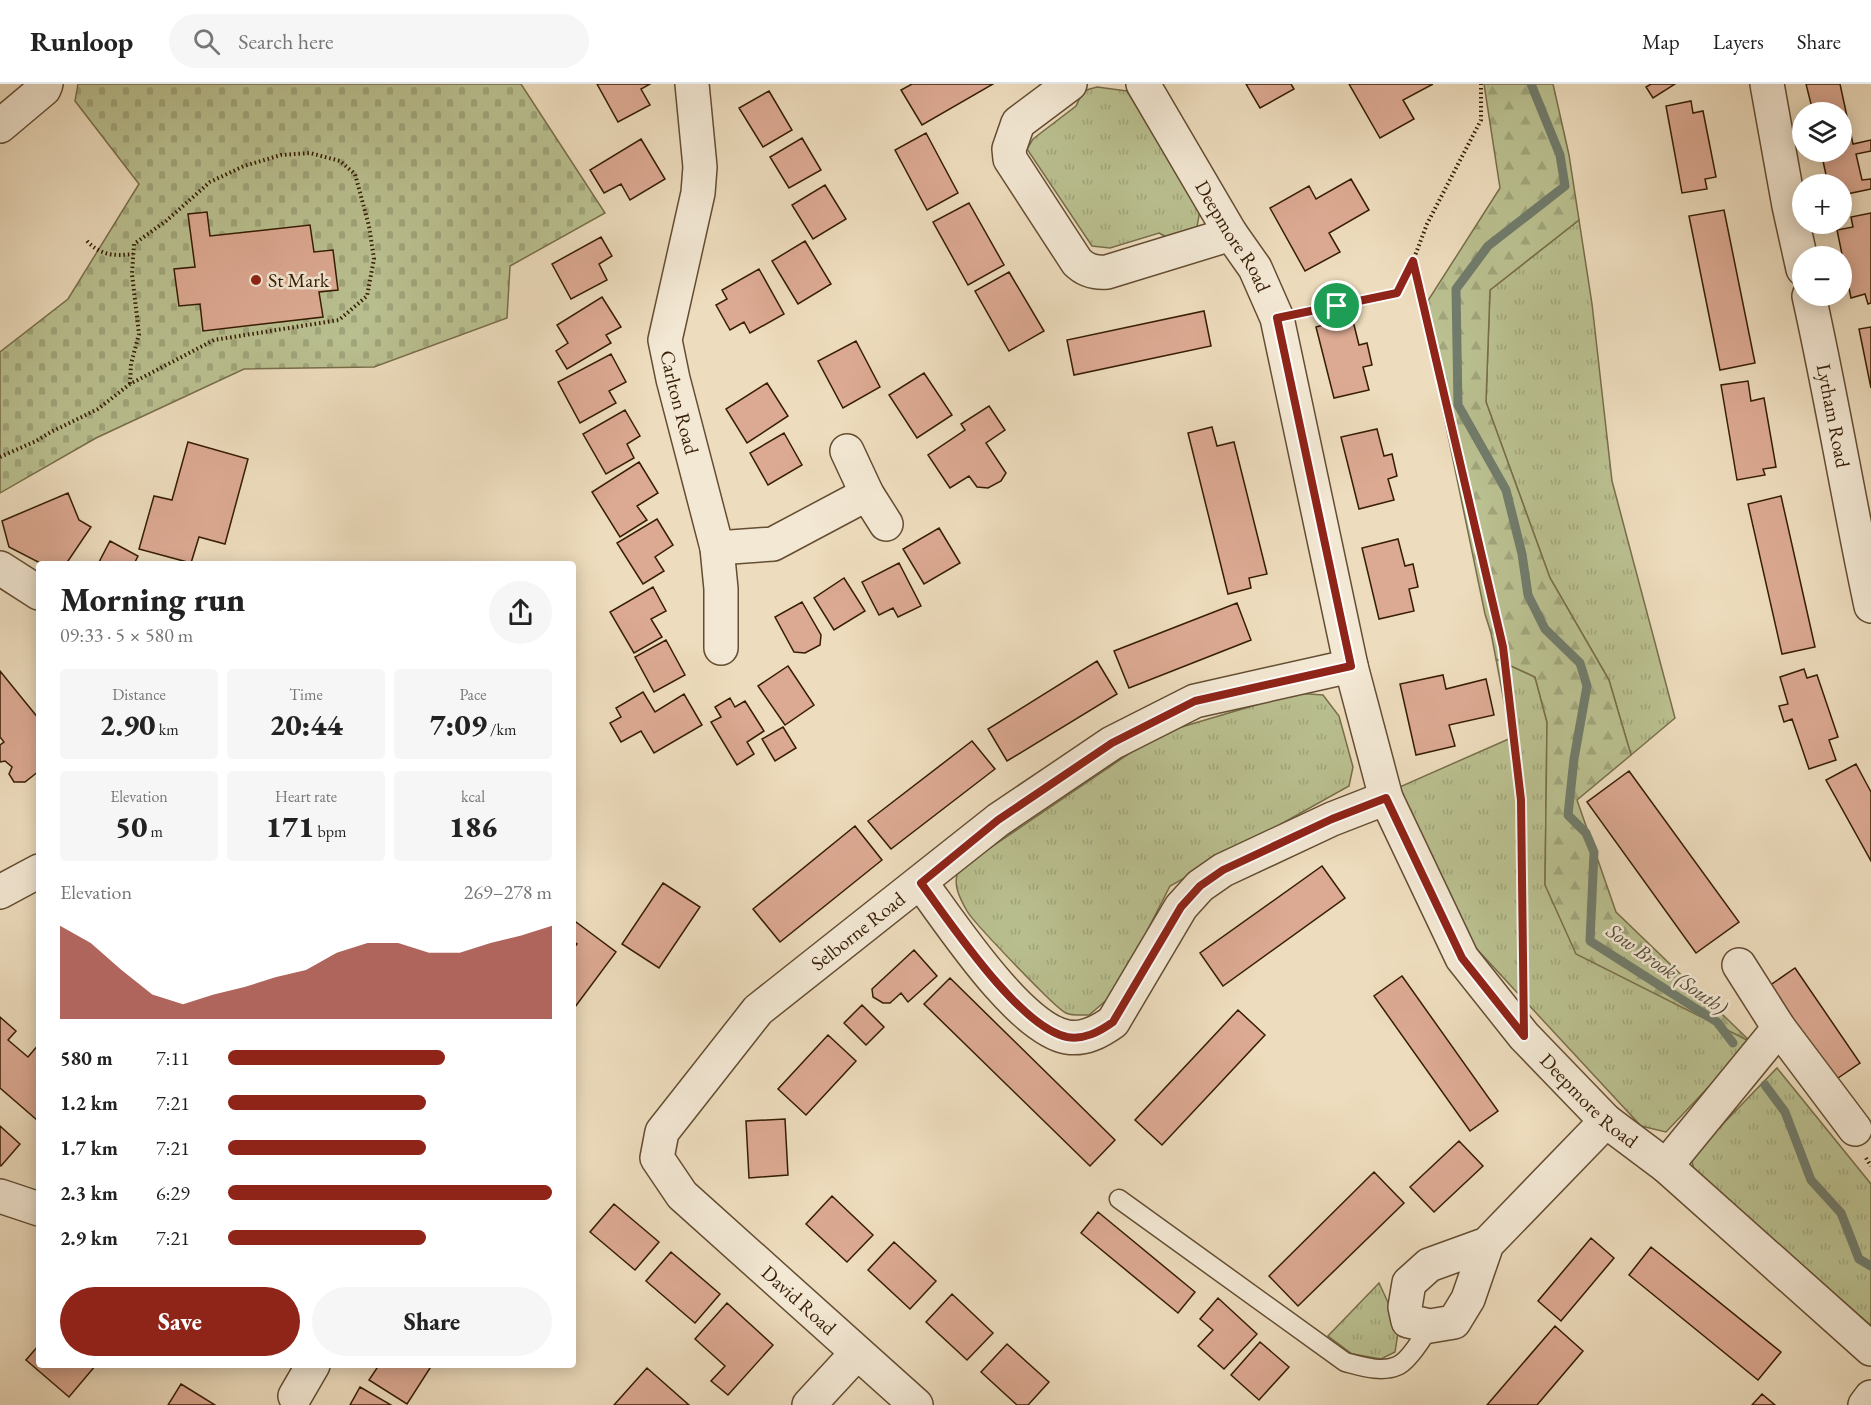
<!DOCTYPE html>
<meta charset="utf-8">
<style>
:root{--surface:#fff;--page:#f6f6f6;--text:#222;--muted:#767676;--line:#e0e0e0;--accent:#8f2418}
body{margin:0;font-family:"EB Garamond",serif;background:var(--page);color:var(--text);height:100vh;display:flex;flex-direction:column;font-size:22px;white-space:nowrap}
*{box-sizing:border-box;margin:0}
p{font-size:20px;color:var(--muted)}
.icon{flex:none;width:33px;height:33px;fill:none;stroke:currentColor;stroke-width:2;stroke-linecap:round;stroke-linejoin:round}
.map{position:relative;flex:1;overflow:hidden}
.side{position:absolute;left:36px;top:477px;width:540px;height:807px;display:flex;flex-direction:column;background:var(--surface);border-radius:6px;box-shadow:0 3px 15px #0003}
.side>*{flex:none}
.controls{position:absolute;left:1792px;top:18px;display:grid;gap:12px}
.controls a{display:grid;place-items:center;width:60px;height:60px;border-radius:50%;background:var(--surface);box-shadow:0 3px 15px #0003;font-size:30px}
.pin{position:absolute;display:grid;place-items:center;width:51px;height:51px;color:#fff;margin:-26px;border:3px solid #fff;border-radius:50%;box-shadow:0 2px 6px #0007}
.round{display:grid;place-items:center;flex:none;width:63px;height:63px;border-radius:32px;background:var(--page)}
.headline{display:flex;align-items:center;justify-content:space-between;height:102px;padding:0 24px}
h1{font-size:33px;font-weight:800;line-height:45px}
.stats{display:grid;grid-template-columns:repeat(3,1fr);gap:9px;height:102px;padding:6px 24px}
.stats div{display:grid;align-content:center;border-radius:6px;background:var(--page);text-align:center}
.stats b{font-size:30px;font-weight:800}
.stats small{font-size:16px;font-weight:400}
.stats p{font-size:16px}
.chart{height:168px;padding:12px 24px}
.chart p{display:flex;justify-content:space-between}
.chart svg{width:100%;height:108px;margin-top:6px;fill:var(--accent);opacity:.7}
.button{display:flex;gap:12px;margin-top:auto;padding:12px 24px}
.button a{flex:1;height:69px;border-radius:36px;background:var(--accent);color:#fff;font-size:24px;font-weight:800;line-height:69px;text-align:center}
.button a+a{background:var(--page);color:var(--text)}
ul{padding:0 24px;list-style:none;font-size:20px}
li{display:grid;grid-template-columns:96px 72px 1fr;align-items:center;height:45px}
li i{height:15px;border-radius:8px;background:var(--accent)}
header{display:flex;align-items:center;gap:36px;box-sizing:border-box;height:84px;padding:0 30px;background:var(--surface);border-bottom:2px solid var(--line)}
header strong{font-size:28px}
nav{display:flex;gap:33px;margin-inline-start:auto;font-size:21px}
.search{width:420px;height:54px;background:var(--page);display:flex;align-items:center;gap:15px;box-sizing:border-box;padding:0 21px;border-radius:33px;color:var(--muted);font-size:22px}
.map>svg:first-child{display:block}
</style>
<header>
<strong>Runloop</strong>
<div class="search"><svg class="icon" aria-label="search" viewBox="0 0 24 24"><circle cx="10" cy="10" r="6"/><path d="M15 15l6 6"/></svg>Search here</div>
<nav><a>Map</a><a>Layers</a><a>Share</a></nav>
</header>
<div class="map">
<svg width="1871" height="1321" viewBox="0 0 1871 1321">
<defs>
<pattern id="grass-tufts" width="24" height="20" patternUnits="userSpaceOnUse" patternTransform="scale(1.5)"><rect width="24" height="20" fill="#bac090"/><path d="M3 7l-1-3M5 7V3M7 7l1-3M15 17l-1-3M17 17v-4M19 17l1-3" fill="none" stroke="#a0a57b"/></pattern>
<pattern id="forest-firs" width="22" height="20" patternUnits="userSpaceOnUse" patternTransform="scale(1.5)"><rect width="22" height="20" fill="#bac090"/><path d="M5 1l3.5 6h-7zM16 11l3.5 6h-7z" fill="#a0a57b"/></pattern>
<pattern id="cemetery-stones" width="16" height="16" patternUnits="userSpaceOnUse" patternTransform="scale(1.5)"><rect width="16" height="16" fill="#bac090"/><path d="M2 7V4a2 2 0 0 1 4 0v3zM10 15v-3a2 2 0 0 1 4 0v3z" fill="#a0a57b"/></pattern>
</defs>
<rect width="100%" height="100%" fill="#eddcbd"/>
<filter id="stains"><feTurbulence type="fractalNoise" baseFrequency=".00333" numOctaves="4"/><feColorMatrix values="0 0 0 0 .2 0 0 0 0 .09 0 0 0 0 .02 0 0 0 .5 -.17"/></filter>
<radialGradient id="worn" r=".72"><stop offset=".6" stop-color="#630" stop-opacity="0"/><stop offset="1" stop-color="#630" stop-opacity=".3"/></radialGradient>
<path fill="url(#grass-tufts)" stroke="#786e4a" stroke-width="1.5" d="M1097,3l30,4 73,119 -3,17c-14,10 -22,16 -38,6l-49,15 -18,-2 -65,-97 6,-10 43,-33 7,-15z
M1579,136l13,84 20,177 63,237 -44,37 -22,-75 -59,-102 -64,-176 4,-112z
M1496,575l39,18 12,45 -2,163 206,157 -85,90 -25,-6 -167,-180 -79,-157 116,-51z
M1296,609l27,2 16,21 14,51 -4,19 -179,100 -54,106 -27,23c-7,0 -17,1 -23,-2 -9,-3 -93,-91 -99,-102 -8,-14 -15,-28 -8,-42l199,-135z
M1777,984l94,116v142l-175,-148 -5,-21z
M1379,1199l20,43 -4,26 -14,7 -29,-5 -24,-18z"/>
<path fill="url(#forest-firs)" stroke="#786e4a" stroke-width="1.5" d="M1484,0h69l16,71 10,65 -89,70 -4,112 64,176 59,102 22,75 -54,45 39,112 135,130 -175,-88 -31,-69 2,-163 -12,-45 -39,-18 -5,-26 -6,-19 -63,-304 78,-122z"/>
<path fill="url(#cemetery-stones)" stroke="#786e4a" stroke-width="1.5" d="M78,0h443l84,129 -95,53 -3,52 -133,49 -130,2 -148,69 -96,55v-141l68,-53 71,-115 -64,-83z"/>
<g fill="none" stroke-linecap="round" stroke-linejoin="round">
<path stroke="#717c6c" stroke-width="9" d="M1531,0l29,71 5,31 -77,60 -32,43 2,116 48,85 16,64 6,41 17,34 35,34 7,23 -13,73 -6,56 18,18 8,19 -4,89 127,81 16,21
M1765,1001l20,27 26,68 30,33 18,46 12,7"/>
</g>
<path fill="#dca992" stroke="#361d04" stroke-width="1.5" d="M597,0h53l-9,5 9,16 -32,17z
M912,0h81l-71,41 -21,-35z
M1246,0h45l3,5 -34,19z
M1349,0h84l-30,16 11,19 -34,19z
M1651,0h24l-22,14 -7,-11z
M1806,0h34l13,60 18,-4v11l-15,3 6,26 9,-1v10l-29,6v-11h-14l-7,-32h21v-40h-29z
M769,7l23,39 -29,17 -24,-39z
M1691,17l2,12 10,-2 13,66 -11,2 2,10 -25,4 -16,-87z
M926,49l32,60 -31,17 -32,-60z
M802,54l19,32 -32,18 -19,-31z
M641,55l24,40 -35,21 -9,-16 -17,9 -14,-23z
M1351,95l18,31 -40,23 11,19 -35,19 -35,-63 39,-22 7,13z
M825,101l21,34 -33,20 -21,-34z
M969,119l35,62 -36,20 -35,-63z
M1724,126l31,153 -35,7 -31,-154z
M207,128l3,24 100,-11 4,27 19,-2 5,40 -19,2 4,25 -120,14 -3,-27 -21,2 -5,-37 21,-2 -7,-53z
M1871,129v90l-3,1 -3,-10 -14,4 -14,-68 16,-3 -2,-10z
M601,153l11,19 -13,8 8,16 -36,19 -19,-35z
M805,157l26,43 -33,20 -26,-43z
M759,185l25,45 -34,19 -6,-11 -14,8 -14,-25 11,-6 -5,-9z
M1009,188l35,59 -35,20 -34,-60z
M602,213l19,30 -15,8 5,8 -44,26 -11,-18 12,-8 -11,-18z
M1204,227l7,35 -137,29 -7,-35z
M1352,233l7,28 8,-2 5,22 -9,2 6,23 -35,8 -18,-71z
M1871,243v61l-12,-59z
M856,257l24,46 -37,21 -25,-47z
M611,270l15,28 -17,9 7,12 -36,20 -22,-41z
M924,289l28,42 -35,23 -28,-43z
M1748,297l3,20 13,-3 12,69 -13,2 2,6 -28,5 -16,-95z
M767,299l21,33 -41,27 -21,-34z
M989,322l16,24 -19,13 20,30 -5,8 -13,7 -11,-1 -8,-11 -19,12 -22,-33 37,-25 -4,-6z
M625,326l15,26 -13,8 7,14 -28,16 -23,-40z
M1212,343l5,19 17,-4 33,132 -18,4 2,10 -23,6 -40,-161z
M1377,345l7,27 8,-2 5,22 -9,3 6,21 -35,9 -18,-72z
M784,349l18,32 -34,20 -18,-32z
M188,358l60,17 -23,85 -26,-7 -8,26 -52,-14 15,-53 18,4z
M639,378l19,31 -21,13 10,14 -27,17 -28,-45z
M68,409l11,27 12,7 -25,37h-24l-33,-17 -7,-26z
M1781,412l34,151 -33,7 -34,-150z
M657,435l16,26 -18,12 9,14 -21,13 -26,-41z
M939,444l21,35 -36,21 -21,-35z
M1398,455l7,27 8,-2 5,23 -9,2 5,22 -35,8 -17,-71z
M110,457l28,15 -4,8h-36z
M899,479l22,43 -23,11 -5,-9 -14,7 -17,-33z
M844,494l21,33 -31,19 -20,-32z
M653,503l13,24 -15,8 11,18 -28,16 -24,-41z
M802,518l19,33 -1,10 -15,8 -11,-1 -19,-35z
M1237,519l14,37 -122,48 -15,-37z
M666,556l19,35 -31,17 -19,-35z
M1097,577l20,33 -110,67 -19,-32z
M788,582l26,39 -29,20 -27,-39z
M1804,585l3,9 10,-3 21,62 -9,3 7,20 -27,9 -17,-50 -8,3 -5,-16 9,-2 -8,-27z
M0,587l39,48v52l-14,11h-11l-5,-8 3,-7 -7,-6 -5,1v-17l4,-3 -4,-5z
M1443,591l3,14 40,-10 8,36 -45,10 6,21 -39,9 -16,-71z
M643,608l12,20 29,-18 18,31 -48,28 -13,-22 -20,11 -11,-19 11,-6 -5,-9z
M730,614l5,9 10,-6 19,30 -17,11 7,12 -17,11 -26,-43 10,-5 -6,-10z
M783,643l13,21 -21,13 -13,-22z
M972,657l23,28 -104,80 -23,-28z
M1856,680l15,28v69l-45,-81z
M1629,687l110,151 -43,31 -109,-151z
M855,742l27,34 -102,82 -27,-33z
M1322,782l23,32 -122,88 -23,-33z
M663,799l37,24 -41,61 -37,-24z
M576,838l40,30 -41,55 -2,-1v-57l4,-5 -4,-3v-15z
M914,866l23,26 -29,26 -7,-9 -11,10h-7l-10,-6 -1,-8z
M1795,884l65,95 -25,17 -66,-94z
M1402,892l96,135 -28,20 -96,-135z
M950,894l165,162 -25,26 -166,-162z
M862,921l22,22 -18,18 -22,-22z
M1238,926l27,25 -103,110 -27,-25z
M0,933l16,14 -8,9 20,17 11,-13v74l-2,2 -37,-32z
M828,951l28,26 -50,54 -28,-26z
M785,1035l3,56 -39,3 -3,-57z
M0,1042l20,18 -19,22 -1,-1z
M1459,1057l24,25 -49,46 -24,-25z
M1374,1088l30,31 -106,103 -29,-30z
M832,1112l41,39 -26,27 -41,-38z
M614,1120l45,38 -24,28 -45,-38z
M1098,1128l97,80 -17,21 -97,-80z
M1591,1154l23,20 -53,63 -23,-20z
M894,1158l42,39 -26,28 -42,-39z
M1651,1163l130,105 -23,28 -129,-105z
M671,1168l49,42 -25,29 -49,-42z
M952,1210l41,39 -26,27 -41,-38z
M1218,1214l39,36 -33,35 -26,-23 15,-16 -13,-11z
M727,1219l46,42 -45,50 -17,-14 14,-15 -30,-27z
M1555,1242l28,25 -46,54h-50z
M1260,1258l29,25 -30,33 -28,-25z
M1007,1260l42,38 -21,23h-11l-36,-33z
M39,1261v20h57l-27,32 -43,-37z
M379,1281h53l-25,39 -38,-24z
M647,1284l42,37h-75z
M181,1300l34,21h-47z
M360,1303l31,18h-41z
M1762,1310l13,11h-23z"/>
<g fill="none" stroke-linecap="round" stroke-linejoin="round">
<defs>
<path id="lane" d="M1119,1115l226,163c16,4 36,11 52,4 11,-4 27,-30 33,-40"/>
<g id="street">
<path id="s1" d="M692,0l8,83 -2,26 -33,147 8,39 44,169 4,41v59"/>
<path d="M1070,0l-52,39 -9,26 1,10 67,103c8,8 17,11 30,10l124,-38"/>
<path id="s2" d="M1143,0l88,150 24,34 22,50 74,348 35,132 76,160 62,78 82,85 60,45 205,183"/>
<path d="M1767,0l22,122 14,63"/>
<path d="M0,42l44,-37 2,-5"/>
<path id="s3" d="M1809,212c23,103 40,207 62,310"/>
<path d="M847,367l20,43 19,30"/>
<path d="M717,464l56,-4 94,-50"/>
<path d="M0,484l39,25"/>
<path d="M921,799c29,39 98,145 146,154 17,3 32,-5 46,-15l68,-115 19,-21 23,-16 109,-51 54,-21"/>
<path d="M0,808l39,-21"/>
<path d="M1739,881l40,63 76,101"/>
<path d="M1666,1082l113,-138"/>
<path d="M0,1112l39,13"/>
<path d="M1487,1160l-19,55 -14,23 -24,4 -22,-5 -3,-14 4,-24 20,-18 58,-21 119,-123"/>
<path d="M295,1312l18,-31"/>
<path d="M809,1321l48,-52"/>
<path id="s4" d="M916,1321l-234,-210 -25,-37 5,-26 96,-122 240,-190 114,-77 83,-42 156,-35"/>
<path d="M1865,1321l6,-8"/>
</g>
</defs>
<use href="#lane" stroke="#644d32" stroke-width="21"/>
<use href="#street" stroke="#644d32" stroke-width="36"/>
<path stroke="#361d04" stroke-width="4" stroke-dasharray="1.5 3" stroke-linecap="butt" d="M87,157c14,15 28,15 46,13
M1413,177l90,386 18,153 3,181
M1307,228l90,-19 16,-32 14,-37 54,-104v-36
M0,373l36,-16 15,-9 47,-23 32,-25 84,-44 125,-20 28,-24 7,-37 -5,-33 -14,-52 -15,-13 -30,-8 -29,2 -37,11 -34,16 -44,39 -32,23 -2,30 7,60 -8,30 -1,20
M1866,1074l5,8"/>
<use href="#lane" stroke="#f3e8d4" stroke-width="18"/>
<use href="#street" stroke="#f3e8d4" stroke-width="33"/>
</g>
<g fill="none" stroke-linecap="round" stroke-linejoin="round">
<defs>
<path id="route" d="M1413,177l90,386 18,153 3,236 -62,-78 -76,-160 -54,21 -109,51 -23,16 -19,21 -68,115c-14,10 -29,18 -46,15 -48,-10 -117,-115 -146,-154l77,-63 114,-77 83,-42 156,-35 -74,-348 120,-25z"/>
</defs>
<use href="#route" stroke="#fff" stroke-width="12"/>
<use href="#route" stroke="#8f2418" stroke-width="8"/>
</g>
<circle fill="#8f2418" stroke="#f3e8d4" stroke-width="2" cx="256" cy="196" r="6"/>
<g text-anchor="middle" stroke-width="5" stroke-linejoin="round" paint-order="stroke">
<g font-size="20" fill="#361d04" stroke="#f3e8d4">
<text dy="7" stroke="none"><textPath href="#s2" startOffset="177">Deepmore Road</textPath></text>
<text dy="7" stroke="none"><textPath href="#s1" startOffset="324">Carlton Road</textPath></text>
<text dy="7" stroke="none"><textPath href="#s3" startOffset="122">Lytham Road</textPath></text>
<text dy="7" stroke="none"><textPath href="#s4" startOffset="668">Selborne Road</textPath></text>
<text dy="7" stroke="none"><textPath href="#s2" startOffset="1131">Deepmore Road</textPath></text>
<text transform="translate(799 1216) rotate(42)" y="7">David Road</text>
</g>
<g font-size="20" fill="#361d04" stroke="#f3e8d4" text-anchor="start">
<text x="268" y="203">St Mark</text>
</g>
<g font-size="21" font-style="italic" fill="#544d38" stroke="#f3e8d4">
<text transform="translate(1667 885) rotate(35)" y="7">Sow Brook (South)</text>
</g>
</g>
<rect width="100%" height="100%" filter="url(#stains)"/>
<rect width="100%" height="100%" fill="url(#worn)"/>
</svg>
<div class="controls">
<a><svg class="icon" aria-label="layers" viewBox="0 0 24 24"><path d="M12 4l9 5-9 5-9-5zM3 14l9 5 9-5"/></svg></a>
<a>+</a>
<a>−</a>
</div>
<div class="pin" style="left:1337px;top:222px;background:#1e9e55"><svg class="icon" aria-label="arrive" viewBox="0 0 24 24"><path d="M6 21V4h12l-3 4 3 4H6"/></svg></div>
<section class="side">
<div class="headline"><div><h1>Morning run</h1><p>09:33 · 5 × 580 m</p></div><a class="round"><svg class="icon" aria-label="share" viewBox="0 0 24 24"><path d="M12 15V3M7 8l5-5 5 5M5 13v7h14v-7"/></svg></a></div>
<div class="stats">
<div><p>Distance</p><b>2.90<small> km</small></b></div>
<div><p>Time</p><b>20:44</b></div>
<div><p>Pace</p><b>7:09<small> /km</small></b></div>
</div>
<div class="stats">
<div><p>Elevation</p><b>50<small> m</small></b></div>
<div><p>Heart rate</p><b>171<small> bpm</small></b></div>
<div><p>kcal</p><b>186</b></div>
</div>
<div class="chart"><p><span>Elevation</span>269–278 m</p>
<svg viewBox="0 0 160 44" preserveAspectRatio="none"><path d="M0 44V6L10 13L20 24L30 34L40 38L50 34L60 31L70 27L80 24L90 17L100 13L110 13L120 17L130 17L140 13L150 10L160 6V44z"/></svg>
</div>
<ul>
<li><b>580 m</b>7:11<i style="width:67%"></i></li>
<li><b>1.2 km</b>7:21<i style="width:61%"></i></li>
<li><b>1.7 km</b>7:21<i style="width:61%"></i></li>
<li><b>2.3 km</b>6:29<i style="width:100%"></i></li>
<li><b>2.9 km</b>7:21<i style="width:61%"></i></li>
</ul>
<div class="button"><a>Save</a><a>Share</a></div>
</section>
</div>
